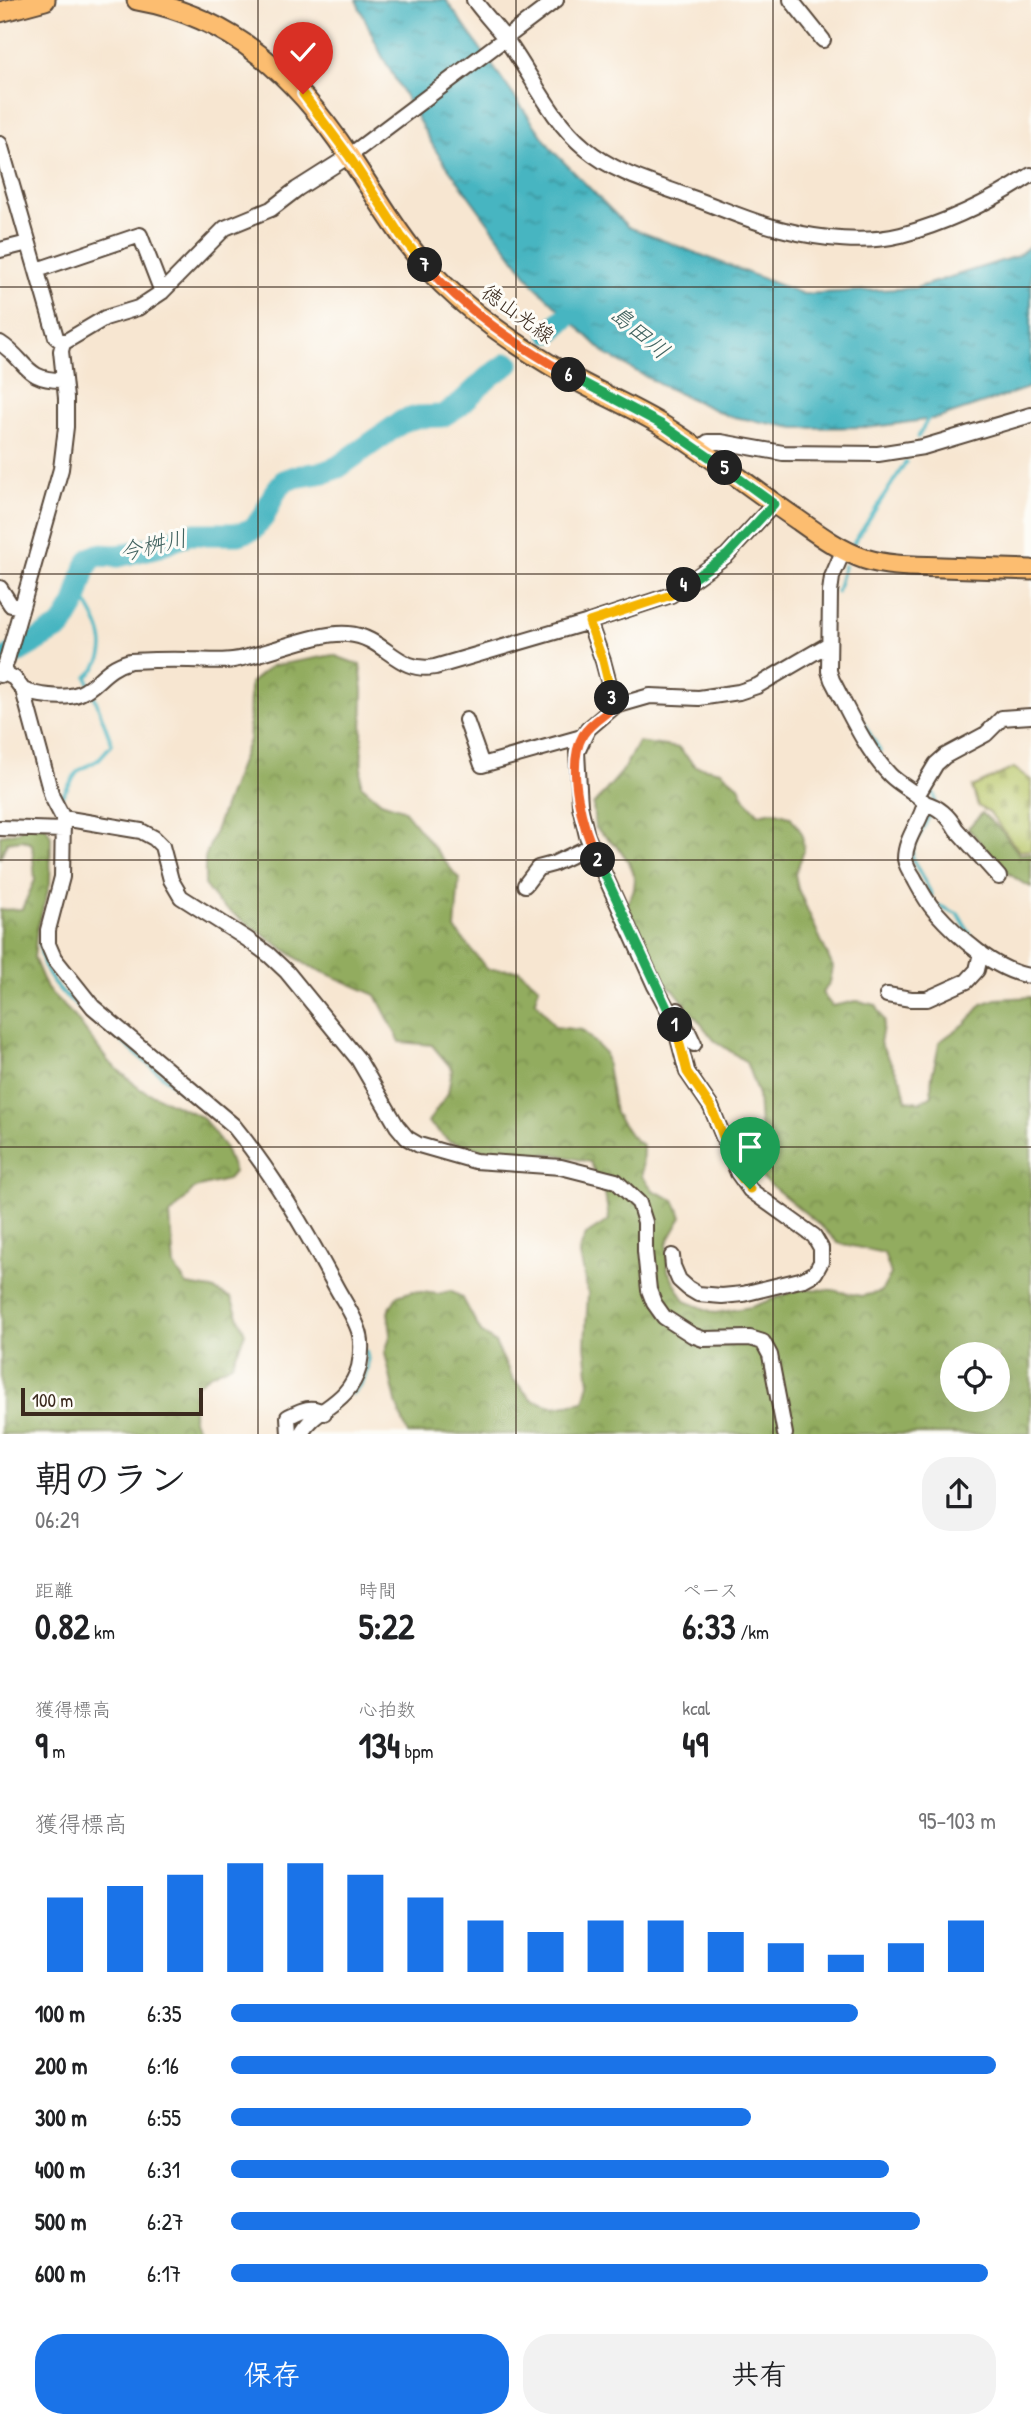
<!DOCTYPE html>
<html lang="ja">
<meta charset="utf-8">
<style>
:root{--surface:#fff;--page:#f2f2f2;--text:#202124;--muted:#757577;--accent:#1a73e8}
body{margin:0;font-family:"Patrick Hand","Klee One",sans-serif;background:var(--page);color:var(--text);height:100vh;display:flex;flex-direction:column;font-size:26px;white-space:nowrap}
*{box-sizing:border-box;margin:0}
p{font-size:23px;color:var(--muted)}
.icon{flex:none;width:38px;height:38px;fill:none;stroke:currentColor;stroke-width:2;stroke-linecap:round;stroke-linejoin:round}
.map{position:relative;height:1434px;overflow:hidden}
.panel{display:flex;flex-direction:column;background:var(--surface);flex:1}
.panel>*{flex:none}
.tools{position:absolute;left:940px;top:1342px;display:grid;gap:14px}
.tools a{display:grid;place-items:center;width:70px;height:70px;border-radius:50%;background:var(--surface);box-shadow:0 7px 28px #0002;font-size:35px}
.scale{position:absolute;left:21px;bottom:18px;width:182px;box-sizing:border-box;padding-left:7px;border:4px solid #3b2a1e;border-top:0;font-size:19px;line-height:24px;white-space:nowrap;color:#3b2a1e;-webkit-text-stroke:5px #fdfcf7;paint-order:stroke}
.pin{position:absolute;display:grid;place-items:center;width:60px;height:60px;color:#fff;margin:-72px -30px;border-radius:50% 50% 50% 0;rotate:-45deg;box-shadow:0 0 7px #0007}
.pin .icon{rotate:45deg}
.km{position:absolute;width:35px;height:35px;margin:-18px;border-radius:50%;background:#222;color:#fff;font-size:19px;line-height:35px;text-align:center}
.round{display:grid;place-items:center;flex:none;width:74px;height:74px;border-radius:28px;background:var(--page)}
.overview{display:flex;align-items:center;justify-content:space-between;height:119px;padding:0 35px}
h1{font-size:38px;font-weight:700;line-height:52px}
.stats{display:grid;grid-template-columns:repeat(3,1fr);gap:10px;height:119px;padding:7px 35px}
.stats div{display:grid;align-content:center}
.stats b{font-size:35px;font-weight:700}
.stats small{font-size:19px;font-weight:400}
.stats p{font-size:19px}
.chart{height:196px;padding:14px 35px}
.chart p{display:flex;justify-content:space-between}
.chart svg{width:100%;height:126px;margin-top:7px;stroke:var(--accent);stroke-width:6}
.action{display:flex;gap:14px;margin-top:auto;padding:14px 35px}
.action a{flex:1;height:80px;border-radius:28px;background:var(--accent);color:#fff;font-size:28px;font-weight:700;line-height:80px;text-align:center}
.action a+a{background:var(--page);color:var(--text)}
ul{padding:0 35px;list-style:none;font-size:23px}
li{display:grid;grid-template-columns:112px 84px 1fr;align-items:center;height:52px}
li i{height:18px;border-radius:9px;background:var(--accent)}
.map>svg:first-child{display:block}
</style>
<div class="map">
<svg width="1031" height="1434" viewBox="0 0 1031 1434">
<defs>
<pattern id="forest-crowns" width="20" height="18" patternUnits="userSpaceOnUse" patternTransform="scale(1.75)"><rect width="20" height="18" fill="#92ac5e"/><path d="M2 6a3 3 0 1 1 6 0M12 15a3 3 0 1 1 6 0" fill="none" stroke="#788c4d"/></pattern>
<pattern id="cemetery-stones" width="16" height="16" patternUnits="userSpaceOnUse" patternTransform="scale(1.75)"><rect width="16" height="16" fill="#b9c76a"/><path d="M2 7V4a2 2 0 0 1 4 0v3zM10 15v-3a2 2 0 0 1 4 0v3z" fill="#a0ab5b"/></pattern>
<pattern id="water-ripples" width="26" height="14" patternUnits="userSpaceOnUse" patternTransform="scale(1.75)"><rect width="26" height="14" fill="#47b5c1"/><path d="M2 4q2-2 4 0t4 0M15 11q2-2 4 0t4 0" fill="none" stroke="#3c939c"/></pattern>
</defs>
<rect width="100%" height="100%" fill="#fdfcf7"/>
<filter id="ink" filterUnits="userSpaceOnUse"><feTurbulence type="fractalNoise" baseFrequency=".0143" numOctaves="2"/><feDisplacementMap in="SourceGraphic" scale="14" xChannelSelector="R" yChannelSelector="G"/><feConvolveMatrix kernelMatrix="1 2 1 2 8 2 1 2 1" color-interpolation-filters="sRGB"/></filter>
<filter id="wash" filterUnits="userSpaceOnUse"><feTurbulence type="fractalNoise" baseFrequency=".00686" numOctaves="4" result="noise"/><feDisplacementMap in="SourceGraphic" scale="28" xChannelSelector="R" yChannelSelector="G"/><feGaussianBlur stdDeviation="1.57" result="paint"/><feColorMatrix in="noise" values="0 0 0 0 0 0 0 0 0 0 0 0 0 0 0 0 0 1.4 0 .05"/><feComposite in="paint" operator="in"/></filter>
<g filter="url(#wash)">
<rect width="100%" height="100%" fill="#f7e6d1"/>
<path fill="url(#forest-crowns)" stroke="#666b3e" stroke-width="2" fill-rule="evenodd" d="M333,655l27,10 3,25 -2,95 20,17 22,7 56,70 -4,50 32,40 32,1 20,17 -4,13 20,27 27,3 23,23 10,60 16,23 12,10 -1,30 12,15 20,9 8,17 -15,26 1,28 17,30 30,12 36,-6 49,-18 32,1 29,6 20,-4 10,-18 -7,-21 -46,-10 -18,-18 -63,-51 5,-17 -4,-62 -12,-33 -32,-22 -40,-50 -17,-11 -22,-50 -8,-26c2,-4 7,-10 7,-15 5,-25 -22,-47 -39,-60l-2,-23 29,-33 16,-30 41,6 16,18 26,5 18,15 6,13 14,15 14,-3 17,5 12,17 2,18 -9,23 3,15 35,78 -3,15 -8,11 10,13 25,-5 19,4 8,16 -4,22 22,39 4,18 14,2 12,-7c-3,-21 5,-33 7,-53l27,-19 16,-19 14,-5 35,-2v437h-623l-11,-28 -12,-53 6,-20 -3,-21 9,-16 16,-5 25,3 12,-3 12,6 19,35 14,11 18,36 19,21 23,7 29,-5 5,-19 -4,-38 3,-52 -9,-42 7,-16 23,-15 -4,-27 -15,-31 -36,-8 -62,-2 -43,-11 -21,-19 20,-29 4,-24 -20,-24 -32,-3 -24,-47 -69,-30 -89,-62 -13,-17v-28l44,-118 1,-57 21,-17zM952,1354h46v46h-46z
M982,813l20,18 17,23 12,-1v34c-26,-11 -45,-38 -63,-59z
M27,819l16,3 8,14 -1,48 -13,45 -3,29 13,31 28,28 33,44 32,28 62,28 22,29 10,26 -7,8 -32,8 -25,27 4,51 13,19 25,4 19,9 14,35 -13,31 -21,10 -17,12 -1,34 8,14h-200l-1,-524 22,-1 13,-29 -3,-36 -9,-4 -16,2 -7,16v-23l19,-4z"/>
<path fill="url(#cemetery-stones)" stroke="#7a7844" stroke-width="2" d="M1014,768l17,12v70l-12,1 -29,-38 -12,-7 -6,-19z"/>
<path fill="url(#water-ripples)" stroke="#417070" stroke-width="2" d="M356,0h90l107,151 75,76 175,67 113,-6 101,-32 14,-11v142l-92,31 -65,9 -79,1 -67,-12 -67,-31 -54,-30 -73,-70 -98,-134 -55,-97z"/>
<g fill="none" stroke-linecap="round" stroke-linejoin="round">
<path stroke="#47b5c1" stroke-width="3.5" d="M918,437l11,-20
M853,544l53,-82
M78,590c12,19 35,51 20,74 -2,5 -7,9 -11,13l2,6
M837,592l7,-26
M850,700l30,51
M926,789l9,6v8
M60,799l18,-28 20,-11 14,-16 -20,-54
M932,895l-20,-37 1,-10 19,-37
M938,905l20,9 15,25
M42,930c-11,52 38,77 72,105 25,21 49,42 75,62
M352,1394c12,-9 19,-29 14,-43"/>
<path stroke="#47b5c1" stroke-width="23" d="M550,332l39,-36
M0,662l62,-36 13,-22 11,-38 6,-8 6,-3 20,1 41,-10 30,-12h50l14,-5 11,-13 11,-24 9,-11 11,-4 30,-5 13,-5 65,-46 14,-4 25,-1 16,-10 32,-30 18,-12"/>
</g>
</g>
<g filter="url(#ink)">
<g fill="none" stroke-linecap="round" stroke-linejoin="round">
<defs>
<path id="minor" d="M474,0c10,14 23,27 33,41 26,36 43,78 78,107 29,25 70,36 105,49 32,11 63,26 95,33 36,9 80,14 116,5 45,-12 92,-35 130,-60
M791,0l32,40
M0,144l56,193 7,6
M0,250l28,-7
M37,270l103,-35 22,57
M0,343c28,18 24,38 64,37
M699,450l9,-8h13l62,11 95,1 45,-7 108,-32
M844,549l-12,28 -2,15 -1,79 3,9c17,32 33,69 58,95 11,11 25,16 35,28 -4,19 -20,35 -20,56 1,7 5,13 9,19 6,11 12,23 20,32 23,26 62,62 97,66
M0,588l11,17 10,2
M589,622l14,39 12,45
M2,672l12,6 9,12 29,107 11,21 -1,59 -14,53v14l6,14 39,49 140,118c40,49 73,106 103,162 8,15 20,31 24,48 2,9 1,22 -1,32 -11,39 -44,40 -58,67
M0,675l6,-12 55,-194 5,-42v-29l-5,-47 2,-8 42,-25 33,-10 24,-16 63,-64 46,-19 26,-20 52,-33 207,-156
M23,690c9,4 16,5 26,6 48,6 44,-25 81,-35 20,-1 40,-2 59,-1 14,0 30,2 44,0 34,-5 84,-29 115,-26 37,3 49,40 87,33l154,-45 82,-27 56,-40 47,-51
M466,720l16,45 100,-28
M918,794l18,-30 9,-8 41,-22 16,-16 29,-2
M925,803c14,4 24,13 31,26l43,48
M63,818l78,13 13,7 8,8 9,34 10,17 66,42 22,16 18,17 71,87 39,67 10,12 12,7 56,16 86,6 55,14 23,22 6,19v29l4,39 5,13 10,14 28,18 11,4 47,-1 13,4 7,13 15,79
M0,828l63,2
M525,885l13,-17 15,-4 38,-18
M887,995l24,4h16l40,-18 10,-11 4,-17
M678,1010l16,34
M672,1256l1,10 6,14 9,8 10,6 24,2 21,-2 61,-15 11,-6 6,-11v-14l-7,-12 -64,-46 -12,-17 -27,-66 -24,-35 -14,-53 -18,-33 -68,-150 -7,-30 -3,-54 11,-23 27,-23 35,-10 49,2 40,-6 18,-6 72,-42
M289,1434l-1,-17c12,-6 23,-13 36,-4"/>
<path id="major" d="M137,0c96,17 159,77 212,156 26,38 48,78 79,113 41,44 89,77 141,107 30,17 63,31 93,49 47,29 90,64 136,95 21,15 43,31 67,39 25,8 52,7 77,8 30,1 59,2 89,3
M0,12l45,-12"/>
</defs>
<use href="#minor" stroke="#574639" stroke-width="18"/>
<use href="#major" stroke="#574639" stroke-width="23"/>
<use href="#minor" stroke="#fff" stroke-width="14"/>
<use href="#major" stroke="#fcbd6f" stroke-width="19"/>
</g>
</g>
<g fill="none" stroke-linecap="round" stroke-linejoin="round" filter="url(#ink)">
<defs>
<path id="split-1" d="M675,1025l12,47 24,35 27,66 12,16"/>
<path id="split-2" d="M598,860l77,165"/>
<path id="split-3" d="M598,860c-15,-30 -33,-94 -15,-125 7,-12 22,-20 32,-29l-3,-8"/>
<path id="split-4" d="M612,698l-9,-37 -14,-39 82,-27 13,-10"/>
<path id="split-5" d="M684,585l43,-30 47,-51 -49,-36"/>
<path id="split-6" d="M569,375l92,49 64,44"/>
<path id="split-7" d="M425,265c41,46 91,79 144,110"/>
<path id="split-8" d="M303,94l46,62 52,80 24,29"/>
</defs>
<use href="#split-1" stroke="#fff" stroke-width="14"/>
<use href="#split-2" stroke="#fff" stroke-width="14"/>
<use href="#split-3" stroke="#fff" stroke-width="14"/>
<use href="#split-4" stroke="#fff" stroke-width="14"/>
<use href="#split-5" stroke="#fff" stroke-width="14"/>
<use href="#split-6" stroke="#fff" stroke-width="14"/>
<use href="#split-7" stroke="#fff" stroke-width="14"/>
<use href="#split-8" stroke="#fff" stroke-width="14"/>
<use href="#split-1" stroke="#f5b400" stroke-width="9"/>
<use href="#split-2" stroke="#22a559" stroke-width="9"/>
<use href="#split-3" stroke="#f0652b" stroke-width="9"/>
<use href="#split-4" stroke="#f5b400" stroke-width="9"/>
<use href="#split-5" stroke="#22a559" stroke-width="9"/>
<use href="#split-6" stroke="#22a559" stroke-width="9"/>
<use href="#split-7" stroke="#f0652b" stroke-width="9"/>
<use href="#split-8" stroke="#f5b400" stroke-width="9"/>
</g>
<path fill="none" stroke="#3b2a1e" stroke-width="2" stroke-opacity="0.55" d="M258,0v1434M516,0v1434M773,0v1434M0,287h1031M0,574h1031M0,860h1031M0,1147h1031"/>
<g text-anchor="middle" stroke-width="6" stroke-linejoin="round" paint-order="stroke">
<g font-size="21" fill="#3b2a1e" stroke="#fdfcf7">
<text transform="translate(518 314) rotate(36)" y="7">徳山光線</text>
</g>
<g font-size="23" font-style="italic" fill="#40625f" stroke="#fdfcf7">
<text transform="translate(640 332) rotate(40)" y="8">島田川</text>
<text transform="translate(153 545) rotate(-13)" y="8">今桝川</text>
</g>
</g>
</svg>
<div class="tools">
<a><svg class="icon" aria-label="locate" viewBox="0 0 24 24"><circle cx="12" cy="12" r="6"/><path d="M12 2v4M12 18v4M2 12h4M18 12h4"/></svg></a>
</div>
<div class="scale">100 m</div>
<div class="pin" style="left:750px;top:1189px;background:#1e9e55"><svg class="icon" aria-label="arrive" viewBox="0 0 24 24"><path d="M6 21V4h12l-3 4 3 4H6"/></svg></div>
<div class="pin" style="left:303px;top:94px;background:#d93025"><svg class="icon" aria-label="check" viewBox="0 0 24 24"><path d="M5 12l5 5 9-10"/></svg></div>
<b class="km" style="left:675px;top:1025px">1</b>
<b class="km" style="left:598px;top:860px">2</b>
<b class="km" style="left:612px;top:698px">3</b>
<b class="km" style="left:684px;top:585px">4</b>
<b class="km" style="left:725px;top:468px">5</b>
<b class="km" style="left:569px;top:375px">6</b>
<b class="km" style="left:425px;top:265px">7</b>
</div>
<section class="panel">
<div class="overview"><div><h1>朝のラン</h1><p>06:29</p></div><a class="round"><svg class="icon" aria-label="share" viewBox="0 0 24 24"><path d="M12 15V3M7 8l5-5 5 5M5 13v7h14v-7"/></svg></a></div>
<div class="stats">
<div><p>距離</p><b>0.82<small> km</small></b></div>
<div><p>時間</p><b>5:22</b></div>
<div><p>ペース</p><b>6:33<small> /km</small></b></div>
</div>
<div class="stats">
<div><p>獲得標高</p><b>9<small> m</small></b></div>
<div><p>心拍数</p><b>134<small> bpm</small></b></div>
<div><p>kcal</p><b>49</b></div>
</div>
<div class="chart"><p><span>獲得標高</span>95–103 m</p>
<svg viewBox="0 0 160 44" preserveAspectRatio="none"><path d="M5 44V18M15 44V14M25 44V10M35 44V6M45 44V6M55 44V10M65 44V18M75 44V26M85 44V30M95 44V26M105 44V26M115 44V30M125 44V34M135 44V38M145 44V34M155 44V26"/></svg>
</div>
<ul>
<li><b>100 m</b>6:35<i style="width:82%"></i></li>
<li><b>200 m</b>6:16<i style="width:100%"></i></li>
<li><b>300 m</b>6:55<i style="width:68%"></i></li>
<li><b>400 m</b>6:31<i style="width:86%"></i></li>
<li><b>500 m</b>6:27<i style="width:90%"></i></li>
<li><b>600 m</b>6:17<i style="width:99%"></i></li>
</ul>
<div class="action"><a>保存</a><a>共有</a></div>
</section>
